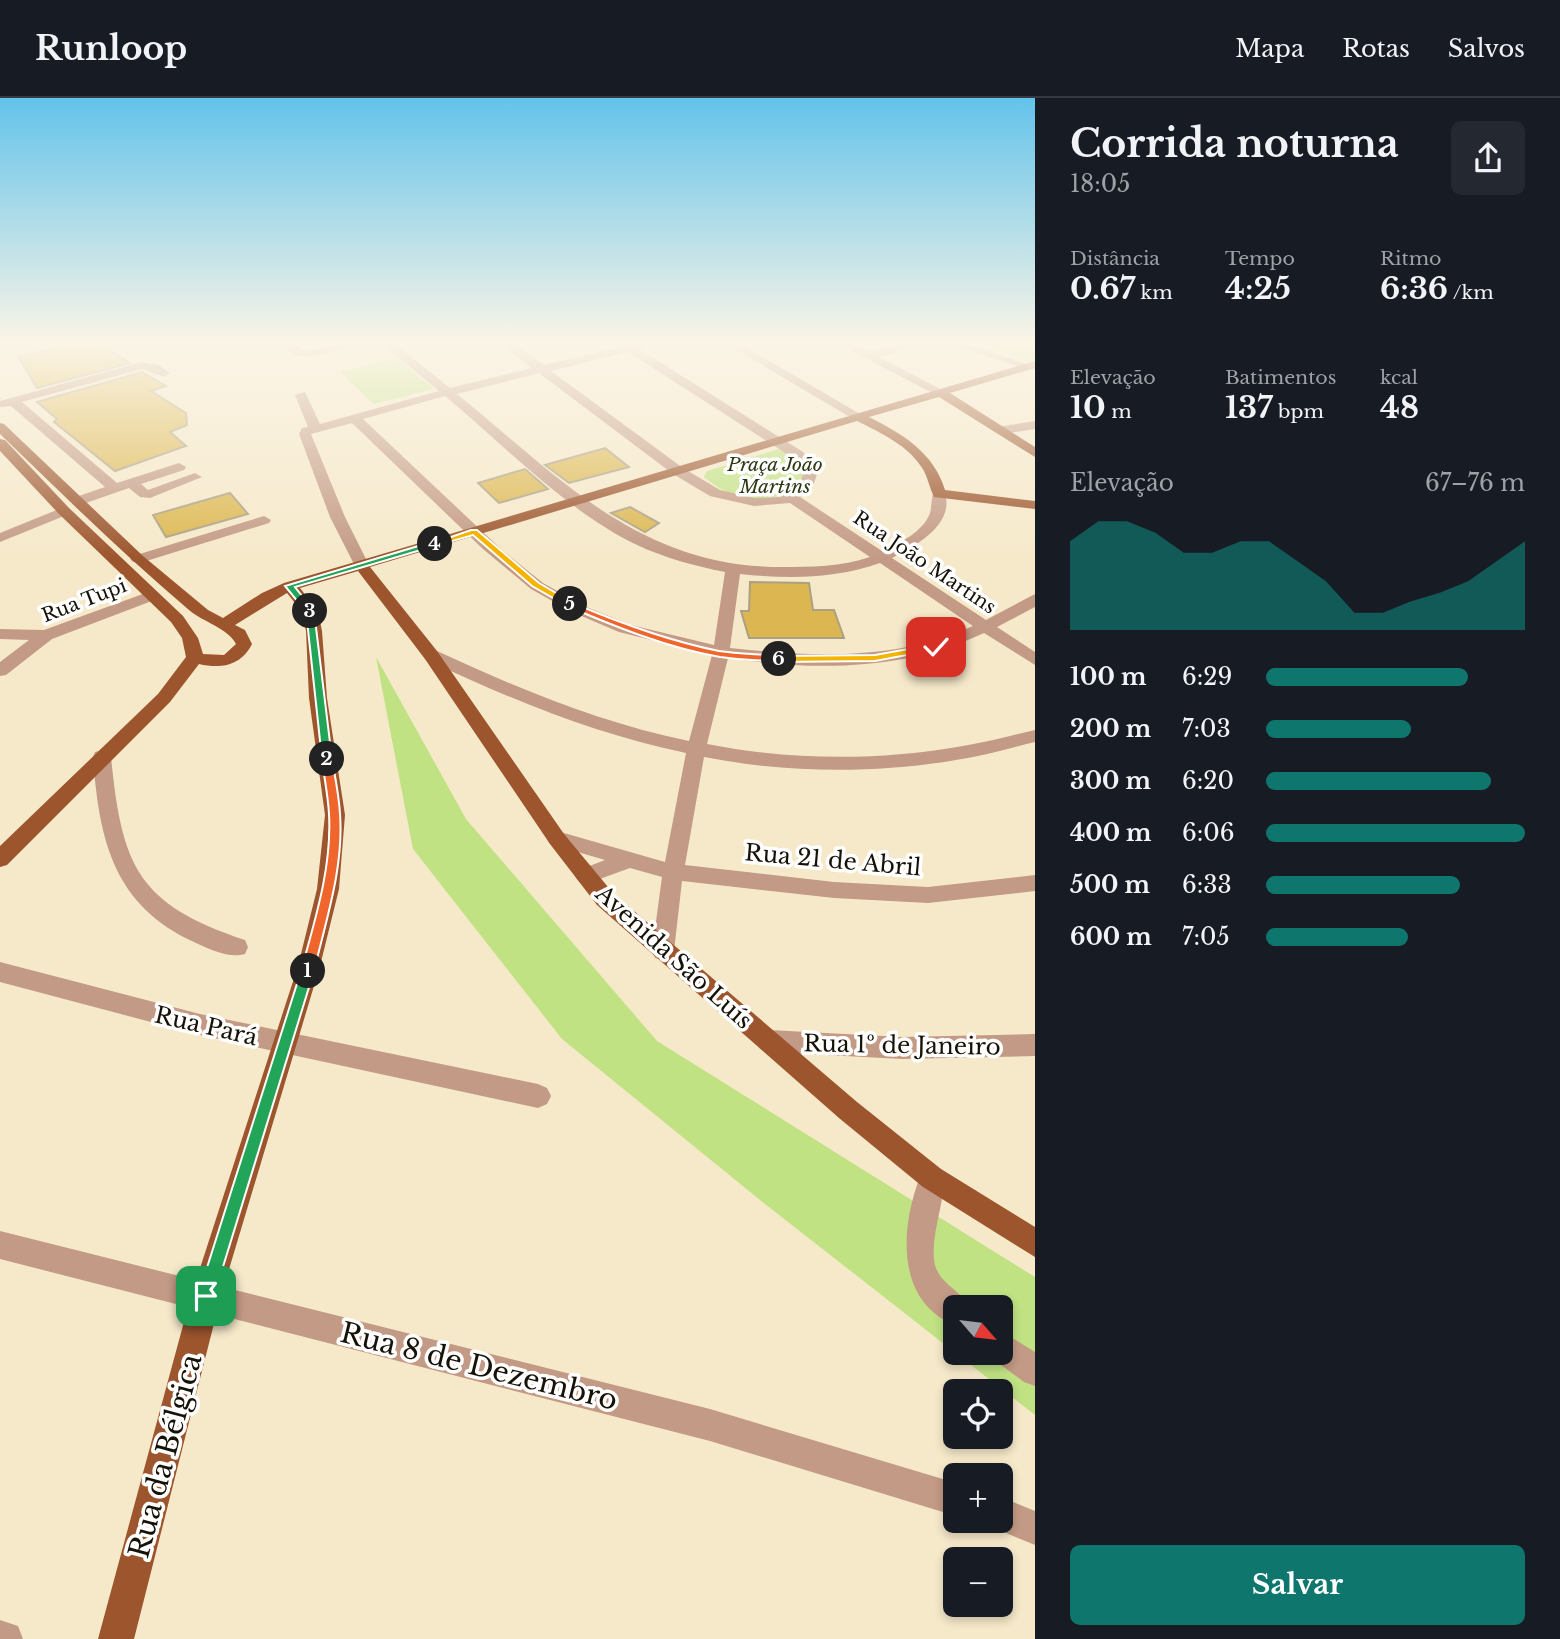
<!DOCTYPE html>
<html lang="pt">
<meta charset="utf-8">
<style>
:root{--surface:#171b24;--page:#242831;--text:#f1f3f6;--muted:#9ea1a6;--line:#363941;--accent:#0f766e}
body{margin:0;font-family:"Libre Baskerville",serif;background:var(--page);color:var(--text);height:100vh;display:flex;flex-direction:column;font-size:26px;white-space:nowrap}
*{box-sizing:border-box;margin:0}
p{font-size:23px;color:var(--muted)}
.icon{flex:none;width:38px;height:38px;fill:none;stroke:currentColor;stroke-width:2;stroke-linecap:round;stroke-linejoin:round}
.map{position:relative;flex:1;overflow:hidden}
.details{display:flex;flex-direction:column;background:var(--surface);width:525px}
.details>*{flex:none}
.needle{width:46px;rotate:118deg}
.controls{position:absolute;left:943px;top:1197px;display:grid;gap:14px}
.controls a{display:grid;place-items:center;width:70px;height:70px;border-radius:10px;background:var(--surface);box-shadow:0 4px 10px #0003;font-size:35px}
.pin{position:absolute;display:grid;place-items:center;width:60px;height:60px;color:#fff;margin:-30px;border-radius:14px;box-shadow:0 4px 10px #0006}
.km{position:absolute;width:35px;height:35px;margin:-18px;border-radius:50%;background:#222;color:#fff;font-size:19px;line-height:35px;text-align:center}
.round{display:grid;place-items:center;flex:none;width:74px;height:74px;border-radius:10px;background:var(--page)}
.headline{display:flex;align-items:center;justify-content:space-between;height:119px;padding:0 35px}
h1{font-size:38px;font-weight:700;line-height:52px}
.figures{display:grid;grid-template-columns:repeat(3,1fr);gap:10px;height:119px;padding:7px 35px}
.figures div{display:grid;align-content:center}
.figures b{font-size:30px;font-weight:700}
.figures small{font-size:19px;font-weight:400}
.figures p{font-size:19px}
.chart{height:196px;padding:14px 35px}
.chart p{display:flex;justify-content:space-between}
.chart svg{width:100%;height:126px;margin-top:7px;fill:var(--accent);opacity:.7}
.action{display:flex;gap:14px;margin-top:auto;padding:14px 35px}
.action a{flex:1;height:80px;border-radius:10px;background:var(--accent);color:#fff;font-size:28px;font-weight:700;line-height:80px;text-align:center}
ul{padding:0 35px;list-style:none;font-size:23px}
li{display:grid;grid-template-columns:112px 84px 1fr;align-items:center;height:52px}
li i{height:18px;border-radius:9px;background:var(--accent)}
header{display:flex;align-items:center;gap:42px;box-sizing:border-box;height:98px;padding:0 35px;background:var(--surface);border-bottom:2px solid var(--line)}
header strong{font-size:33px}
nav{display:flex;gap:38px;margin-inline-start:auto;font-size:24px}
main{display:flex;flex:1;min-height:0}
.map>svg:first-child{display:block}
</style>
<header>
<strong>Runloop</strong>
<nav><a>Mapa</a><a>Rotas</a><a>Salvos</a></nav>
</header>
<main>
<div class="map">
<svg width="1035" height="1541" viewBox="0 0 1035 1541">
<rect width="100%" height="100%" fill="#f6e9ca"/>
<path fill="#c0e283" fill-rule="evenodd" d="M975,245h60v21h-1z
M397,260l37,31 -60,15 -34,-32z
M779,351l30,14v24c-37,14 -72,19 -105,-10l3,-6z
M376,559l90,162 191,222 378,236v138l-270,-211 -203,-165 -149,-190zM956,1209h45v46h-45z"/>
<path fill="#dcb751" stroke="#aca083" stroke-width="2" d="M82,245h18l30,20 -93,25 -19,-32z
M142,274l24,14 -15,5 35,22 1,12 -17,7 16,14 -71,25 -61,-49 3,-3 -20,-17z
M605,350l24,19 -60,16 -24,-18z
M525,371l23,20 -49,14 -21,-20z
M230,395l18,21 -82,23 -13,-22z
M630,409l29,16 -14,9 -34,-19z
M750,484l59,1 4,27h21l10,28h-95l-8,-27h8z"/>
<g fill="none" stroke-linecap="round" stroke-linejoin="round">
<path fill="#c39a85" fill-rule="evenodd" d="M283,245h12l6,7 5,1 43,-8h25l-68,14 -13,-2z
M381,245h13l56,45 82,-20 -32,-25h13l31,22 77,-18 -5,-4h41l-18,6 164,103 15,19 -6,18 -12,8 82,54c18,-8 41,-19 48,-38 2,-8 1,-15 4,-22h10c13,32 -28,55 -52,67l94,62 49,-26v13l-38,20 38,25v13l-51,-32c-80,38 -170,38 -256,25l-21,86c81,16 169,17 250,3 26,-4 52,-11 78,-17v12c-26,6 -52,14 -79,18 -82,14 -170,13 -252,-3l-19,108 149,17 94,5 107,-12v16l-107,12 -94,-5 -152,-17 -8,70 -3,7 -8,2 -8,-2 -3,-7 10,-74 -32,-9 -44,16 -7,-2 -4,-6 4,-6 26,-10 -55,-16 -3,-5 3,-5 7,-3 108,31 21,-109c-92,-19 -176,-54 -261,-94l-2,-4 2,-4h12c82,38 164,72 252,90l23,-86 -93,-23 -47,-20 -41,-23 -48,-40 -131,-126 -41,11 34,83 24,48 -8,5 -5,-2 -26,-51 -31,-83 3,-6 6,-1 -13,-32 10,-3 15,32 119,-33zM628,254l165,106 11,13 -5,16 -20,10 -25,1 -34,-8 -37,-22 -132,-97zM539,275l134,101 37,22 44,10 36,-3 80,54c-29,10 -59,10 -89,10 -142,0 -222,-90 -324,-173zM445,298c59,49 124,117 192,149 28,13 58,21 88,27l-11,73 -83,-20 -47,-19 -41,-23 -40,-32 -140,-132zM880,465l93,63c-77,35 -161,31 -243,22l10,-74c47,5 95,5 140,-11z
M725,245h14l126,74 -6,4 -4,-1z
M837,245h15l18,9 36,-9h19l-46,14 67,35 -10,3z
M946,245h18l69,23 -10,2z
M142,264l17,3 11,8 -6,4 -22,-8 -120,33 95,81 62,-20 7,4 -2,3 -43,14 7,6 47,-17 7,4 -52,21 -10,-1 -11,-9 -46,16h-10v-6l32,-11 -94,-81 -11,1v-6z
M1035,323v8l-32,5 -6,-4 6,-4z
M64,409l7,4 -2,3 -69,28v-9z
M264,418l7,4 -2,3 -126,39h-10l-3,-3 3,-3z
M151,493l8,5 -2,3 -105,40 -46,36 -6,1v-14l29,-22 -29,-1v-10l44,1z
M102,652l7,2 2,5c11,109 26,147 134,183l3,7 -3,7c-16,5 -36,-5 -51,-12 -81,-37 -95,-103 -101,-185l2,-5z
M0,864l200,52 338,70 9,4 4,8 -4,8 -9,4 -338,-73 -200,-53z
M769,932l133,7 133,-3v22l-133,3 -133,-7 -9,-3 -3,-8 3,-8z
M932,1067l9,4c10,22 -13,65 -6,96 5,19 27,26 34,42h-13v19c-64,-26 -55,-105 -33,-157z
M0,1133l710,178 246,74v33l-246,-75 -710,-182z
M1001,1233l34,21v34l-11,-4 -34,-25 -1,-4h12z
M1001,1399l34,14v34l-46,-19 -2,-5h14z
M0,1522l18,6 5,13h-23z"/>
<path fill="#9c552d" fill-rule="evenodd" d="M1035,263v7l-85,25 85,54v10l-96,-60 -70,20c34,17 65,36 76,73l90,11v8l-101,-12c-4,-8 -6,-18 -10,-26 -14,-25 -43,-38 -67,-50l-487,146 67,84 127,183 49,59 244,209 84,67 94,58v30l-112,-70 -84,-69 -242,-213 -47,-61 -125,-185 -67,-88 -58,17 18,23 4,20 5,67 18,117 -6,74 -19,77 -99,330 -87,343h-36l93,-343 107,-330 19,-77 8,-74 -16,-117 -3,-67 -4,-19 -15,-19 -52,32 10,5 7,14c-11,22 -31,25 -53,20l-29,38 -163,163 -7,2v-21l158,-152 28,-37 -4,-19 -11,-16 -112,-108 -59,-63v-12l5,1 64,68 114,108 15,22 5,16 21,1 12,-11c-8,-16 -33,-22 -47,-34 -66,-56 -127,-116 -189,-176v-11l4,1 139,132 65,54 15,8 39,-25 22,-10z"/>
</g>
<linearGradient id="sky" x2="0" y2="1"><stop stop-color="#63c3ea"/><stop offset="0.53" stop-color="#fbf5e7"/><stop offset="1" stop-color="#fbf5e7" stop-opacity="0"/></linearGradient>
<rect width="1035" height="461" fill="url(#sky)"/>
<path fill="#22a559" stroke="#fff" stroke-width="2" d="M308,867l6,6 -100,325 -2,5 -6,3 -5,-3 -3,-5 103,-325z"/>
<path fill="#f0652b" stroke="#fff" stroke-width="2" d="M327,657l5,4c3,18 7,36 8,55 4,53 -14,106 -26,157l-6,5 -7,-5c14,-51 31,-104 28,-157 -1,-19 -5,-37 -7,-55z"/>
<path fill="#22a559" stroke="#fff" stroke-width="2" d="M310,511l4,2 18,148 -5,4 -5,-4 -16,-148z"/>
<path fill="#22a559" stroke="#fff" stroke-width="2" d="M435,443l3,4 -143,42 18,23v3h-6l-22,-27z"/>
<path fill="#f5b400" stroke="#fff" stroke-width="2" d="M471,432h6l62,53 34,20v3h-6l-35,-20 -59,-51 -38,11 -4,-2z"/>
<path fill="#f0652b" stroke="#fff" stroke-width="2" d="M567,505h6c47,20 96,38 146,48 20,3 41,3 60,5l5,3 -5,3c-19,-2 -39,-2 -59,-5 -52,-9 -104,-30 -153,-51z"/>
<path fill="#f5b400" stroke="#fff" stroke-width="2" d="M936,546l3,1v4l-64,12 -96,1 -4,-3 4,-3 96,-1z"/>
<g text-anchor="middle" stroke-width="7" stroke-linejoin="round" paint-order="stroke">
<g font-size="19" font-style="italic" fill="#2c3912" stroke="#fff">
<text x="775" y="373">Praça João<tspan x="775" dy="22">Martins</tspan></text>
</g>
<g font-size="19" fill="#161207" stroke="#fff">
<text transform="translate(925 464) rotate(34)" y="7">Rua João Martins</text>
<text transform="translate(84 502) rotate(-21)" y="7">Rua Tupi</text>
</g>
<g font-size="23" fill="#161207" stroke="#fff">
<text transform="translate(833 762) rotate(5)" y="8">Rua 21 de Abril</text>
<text transform="translate(674 859) rotate(42)" y="8">Avenida São Luís</text>
<text transform="translate(206 928) rotate(13)" y="8">Rua Pará</text>
<text transform="translate(902 947) rotate(1)" y="8">Rua 1º de Janeiro</text>
</g>
<g font-size="28" fill="#161207" stroke="#fff">
<text transform="translate(479 1268) rotate(14)" y="10">Rua 8 de Dezembro</text>
<text transform="translate(165 1358) rotate(-75)" y="10">Rua da Bélgica</text>
</g>
</g>
</svg>
<div class="controls">
<a><svg class="needle" viewBox="-14 -14 28 28"><path d="M0-13l5 13h-10z" fill="#e53935"/><path d="M0 13l5-13h-10z" fill="#9ea1a6"/></svg></a>
<a><svg class="icon" aria-label="locate" viewBox="0 0 24 24"><circle cx="12" cy="12" r="6"/><path d="M12 2v4M12 18v4M2 12h4M18 12h4"/></svg></a>
<a>+</a>
<a>−</a>
</div>
<div class="pin" style="left:206px;top:1198px;background:#1e9e55"><svg class="icon" aria-label="arrive" viewBox="0 0 24 24"><path d="M6 21V4h12l-3 4 3 4H6"/></svg></div>
<div class="pin" style="left:936px;top:549px;background:#d93025"><svg class="icon" aria-label="check" viewBox="0 0 24 24"><path d="M5 12l5 5 9-10"/></svg></div>
<b class="km" style="left:308px;top:873px">1</b>
<b class="km" style="left:327px;top:661px">2</b>
<b class="km" style="left:310px;top:513px">3</b>
<b class="km" style="left:435px;top:446px">4</b>
<b class="km" style="left:570px;top:506px">5</b>
<b class="km" style="left:779px;top:561px">6</b>
</div>
<section class="details">
<div class="headline"><div><h1>Corrida noturna</h1><p>18:05</p></div><a class="round"><svg class="icon" aria-label="share" viewBox="0 0 24 24"><path d="M12 15V3M7 8l5-5 5 5M5 13v7h14v-7"/></svg></a></div>
<div class="figures">
<div><p>Distância</p><b>0.67<small> km</small></b></div>
<div><p>Tempo</p><b>4:25</b></div>
<div><p>Ritmo</p><b>6:36<small> /km</small></b></div>
</div>
<div class="figures">
<div><p>Elevação</p><b>10<small> m</small></b></div>
<div><p>Batimentos</p><b>137<small> bpm</small></b></div>
<div><p>kcal</p><b>48</b></div>
</div>
<div class="chart"><p><span>Elevação</span>67–76 m</p>
<svg viewBox="0 0 160 44" preserveAspectRatio="none"><path d="M0 44V13L10 6L20 6L30 10L40 17L50 17L60 13L70 13L80 20L90 27L100 38L110 38L120 34L130 31L140 27L150 20L160 13V44z"/></svg>
</div>
<ul>
<li><b>100 m</b>6:29<i style="width:78%"></i></li>
<li><b>200 m</b>7:03<i style="width:56%"></i></li>
<li><b>300 m</b>6:20<i style="width:87%"></i></li>
<li><b>400 m</b>6:06<i style="width:100%"></i></li>
<li><b>500 m</b>6:33<i style="width:75%"></i></li>
<li><b>600 m</b>7:05<i style="width:55%"></i></li>
</ul>
<div class="action"><a>Salvar</a></div>
</section>
</main>
